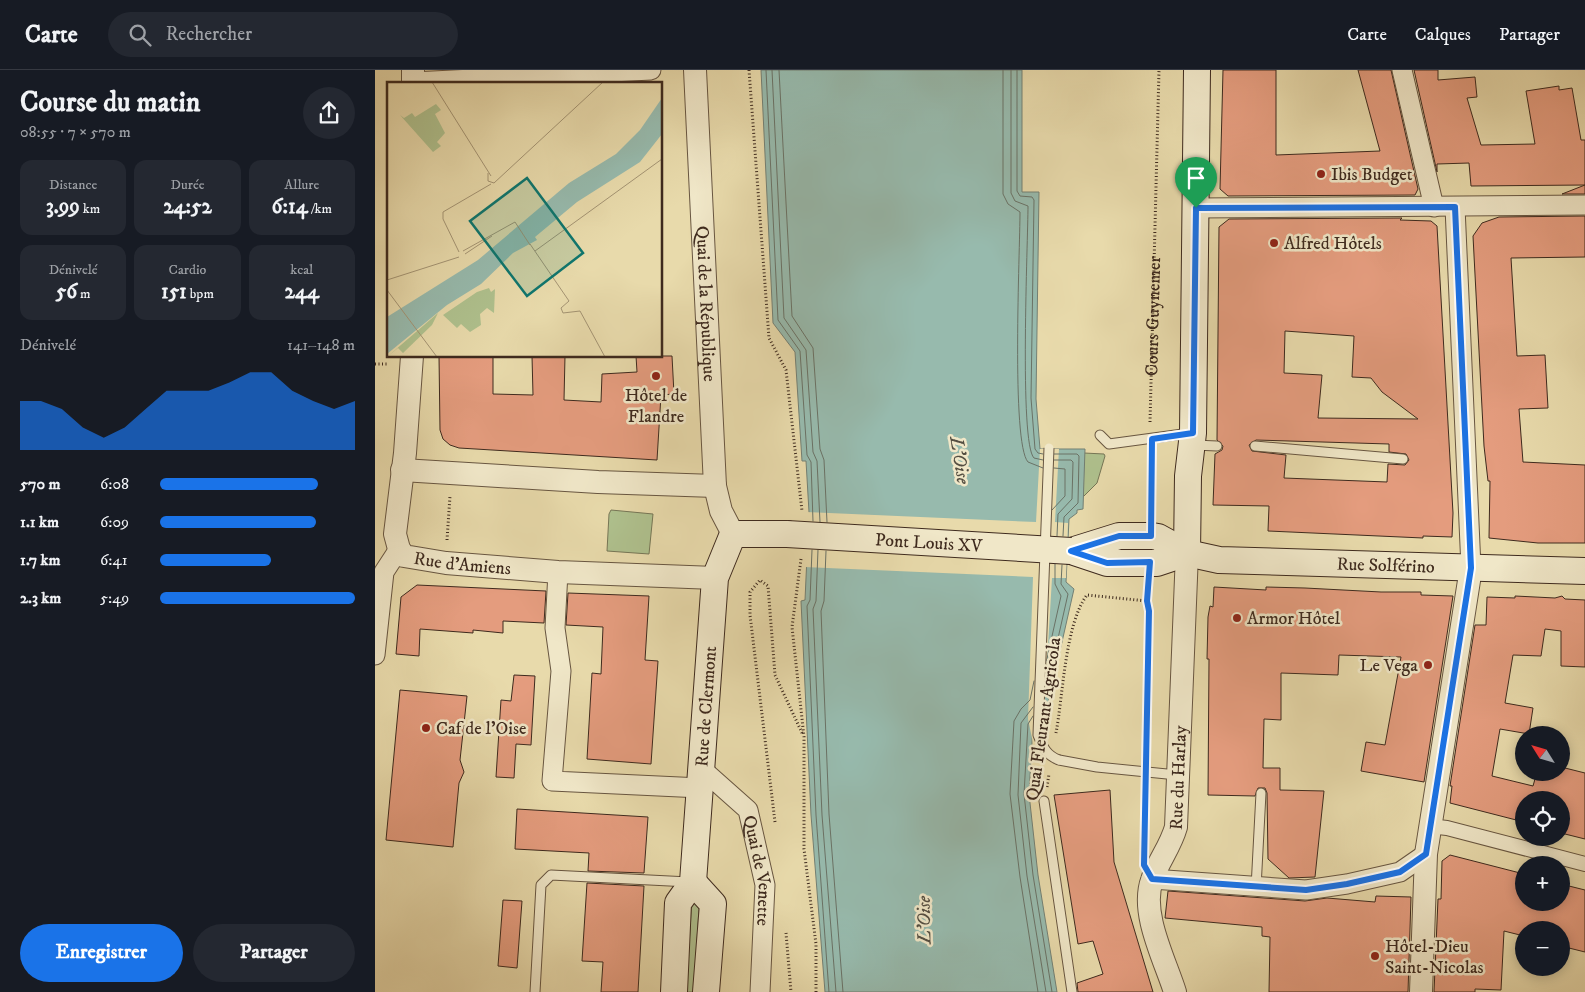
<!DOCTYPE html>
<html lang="fr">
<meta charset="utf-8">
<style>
:root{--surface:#171b24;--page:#242831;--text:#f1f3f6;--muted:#9ea1a6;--line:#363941;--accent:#1a73e8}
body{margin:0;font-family:"IM FELL DW Pica",serif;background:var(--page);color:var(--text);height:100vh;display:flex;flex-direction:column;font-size:19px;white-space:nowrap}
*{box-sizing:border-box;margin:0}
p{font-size:16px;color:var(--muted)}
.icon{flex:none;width:28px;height:28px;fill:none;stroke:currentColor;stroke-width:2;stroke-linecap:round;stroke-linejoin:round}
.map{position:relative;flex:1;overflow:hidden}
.panel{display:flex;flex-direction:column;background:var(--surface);width:375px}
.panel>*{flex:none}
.needle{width:32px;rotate:307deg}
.tools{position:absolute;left:1140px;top:656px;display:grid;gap:10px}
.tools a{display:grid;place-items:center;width:55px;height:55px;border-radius:50%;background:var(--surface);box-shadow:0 2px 12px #0003;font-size:25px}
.pin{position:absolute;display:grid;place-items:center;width:42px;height:42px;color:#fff;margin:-51px -21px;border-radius:50% 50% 50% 0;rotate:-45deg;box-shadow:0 0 5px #0007}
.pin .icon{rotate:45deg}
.round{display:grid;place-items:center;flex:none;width:52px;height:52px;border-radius:26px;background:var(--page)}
.summary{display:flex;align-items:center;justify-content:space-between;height:85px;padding:0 20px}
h1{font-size:28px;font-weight:700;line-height:38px}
.metrics{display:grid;grid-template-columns:repeat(3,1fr);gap:8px;height:85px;padding:5px 20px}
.metrics div{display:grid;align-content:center;border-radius:12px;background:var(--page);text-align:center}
.metrics b{font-size:21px;font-weight:700}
.metrics small{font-size:14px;font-weight:400}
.metrics p{font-size:14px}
.chart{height:140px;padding:10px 20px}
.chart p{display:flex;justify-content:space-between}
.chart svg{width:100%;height:90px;margin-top:5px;fill:var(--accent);opacity:.7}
.primary-button{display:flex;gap:10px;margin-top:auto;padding:10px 20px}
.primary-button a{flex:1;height:58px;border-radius:30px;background:var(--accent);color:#fff;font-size:20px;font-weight:700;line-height:58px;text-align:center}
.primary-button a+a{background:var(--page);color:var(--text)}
ul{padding:0 20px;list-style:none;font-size:16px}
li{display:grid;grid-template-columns:80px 60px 1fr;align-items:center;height:38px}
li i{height:12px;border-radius:6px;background:var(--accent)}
header{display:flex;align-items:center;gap:30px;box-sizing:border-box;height:70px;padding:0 25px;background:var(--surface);border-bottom:1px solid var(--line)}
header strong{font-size:24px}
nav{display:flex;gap:28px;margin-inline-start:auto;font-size:18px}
.search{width:350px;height:45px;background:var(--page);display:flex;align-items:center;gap:12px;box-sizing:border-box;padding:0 18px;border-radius:28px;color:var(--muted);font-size:19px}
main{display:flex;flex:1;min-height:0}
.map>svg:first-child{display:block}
</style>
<header>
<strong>Carte</strong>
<div class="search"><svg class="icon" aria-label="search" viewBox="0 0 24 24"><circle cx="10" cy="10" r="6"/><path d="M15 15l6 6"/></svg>Rechercher</div>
<nav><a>Carte</a><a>Calques</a><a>Partager</a></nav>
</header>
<main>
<section class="panel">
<div class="summary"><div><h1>Course du matin</h1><p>08:55 · 7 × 570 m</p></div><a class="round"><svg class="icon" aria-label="share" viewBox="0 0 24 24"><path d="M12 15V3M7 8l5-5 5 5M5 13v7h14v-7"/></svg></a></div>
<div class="metrics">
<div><p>Distance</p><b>3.99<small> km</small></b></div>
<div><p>Durée</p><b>24:52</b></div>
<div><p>Allure</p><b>6:14<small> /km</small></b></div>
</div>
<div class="metrics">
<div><p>Dénivelé</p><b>56<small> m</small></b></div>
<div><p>Cardio</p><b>151<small> bpm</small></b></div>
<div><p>kcal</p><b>244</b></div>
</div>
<div class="chart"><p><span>Dénivelé</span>141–148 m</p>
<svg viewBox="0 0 160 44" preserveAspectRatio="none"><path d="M0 44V20L10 20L20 24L30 33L40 38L50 33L60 24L70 15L80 15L90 15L100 11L110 6L120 6L130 15L140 20L150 24L160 20V44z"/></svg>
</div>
<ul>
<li><b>570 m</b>6:08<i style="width:81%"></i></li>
<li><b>1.1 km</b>6:09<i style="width:80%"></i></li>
<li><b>1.7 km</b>6:41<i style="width:57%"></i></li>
<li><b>2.3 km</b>5:49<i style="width:100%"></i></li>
</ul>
<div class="primary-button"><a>Enregistrer</a><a>Partager</a></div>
</section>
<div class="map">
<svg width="1210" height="922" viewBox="0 0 1210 922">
<rect width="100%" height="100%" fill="#e8daab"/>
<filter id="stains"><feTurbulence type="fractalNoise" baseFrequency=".004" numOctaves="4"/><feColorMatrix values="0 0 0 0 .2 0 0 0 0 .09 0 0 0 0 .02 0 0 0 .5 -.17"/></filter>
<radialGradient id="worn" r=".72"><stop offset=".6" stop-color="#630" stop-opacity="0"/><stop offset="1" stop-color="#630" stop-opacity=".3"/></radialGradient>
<path fill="#afc18e" stroke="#767656" d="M709,383l20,1 1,2 -8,27 -14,14z
M236,440l42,4 -4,40 -42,-3 2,-37z
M317,829l7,8 -5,85h-8z"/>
<path fill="#97baad" stroke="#738074" d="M386,0h261v122h17l-3,207 4,50h45l-2,60 -6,1v3l-8,6 -3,63 8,7 -29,128 -12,8 -4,69 9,81 19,117h-232l-14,-177 -10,-214 4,-1 4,-88 -3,-51h-4l-7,-109 -22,-29z"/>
<path fill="#e8daab" d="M665,379h19l-4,73 13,1 -2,55h-14l-8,135 2,6h-5l-6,7 -1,22 -6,-29 5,-142 -229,-10 2,-55 230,10z"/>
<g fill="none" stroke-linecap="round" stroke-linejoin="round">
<path stroke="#6a7266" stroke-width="1" d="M391,0l12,250 22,31 7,104 4,7 2,59
M397,0l12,248 22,32 7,102 4,9 3,61
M404,0l13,246 21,32 7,101 4,11 3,62
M628,0v124l5,10 12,8c0,38 -9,231 8,250l15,6
M636,0v123l4,8 13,5c0,34 -9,237 6,252l9,2
M642,0v121l3,5 12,1 2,3 -3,198 4,51 3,4 5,1
M679,384h23l2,2 -1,47 -14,14 -1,19
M679,390h17l2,2 -1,37 -14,15 -1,22
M677,440l13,-14v-27l-11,-1
M437,480l-2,50 -3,6 9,209 13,177
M443,480l-2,51 -3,8 9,206 14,177
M451,481l-2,50 -3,10 8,203 14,178
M671,593l15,-67 -6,-12v-20
M659,611l-4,19 -9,9 -7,12 -4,73 10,83 18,115
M670,626l23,-102 -7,-10 1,-19
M658,637l-12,16 -3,72 9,81 19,116
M658,646l-5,8 -4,70 9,81 19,117"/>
</g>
<path fill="#e49c7e" stroke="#3e2a1e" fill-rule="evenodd" d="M848,0h53v85l104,-4 -22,-81h33l27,119 -3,6 -187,1 -8,-7z
M1039,0h24v10l37,-3 2,20 -10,1 14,47 54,-1 -9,-53 33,-5v4l13,-2 9,52h4v45l-114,1 -2,-23 -32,1v8z
M1210,115v9h-23z
M1210,146v41l-74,1 6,98 28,-1 3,53 -29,1 4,53 62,3v78h-47l-49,-5 1,-57h-2l-4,-35 -11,-210 9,-13 17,-6z
M1027,148l-2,2 31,1 6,5 16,287 -1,24 -29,-1v2l-155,-7 1,-25 -56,-1 2,-51 7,-4 1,-4 -6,-6 2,-213 10,-8zM910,261l69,5 -2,41 19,1 11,14 36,27 -100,-1 4,-43 -38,-2zM881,370l133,4v8l17,2 3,6 -4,5 -17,-1 -1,18 -103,-4 2,-23 -34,-4 -3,-6z
M64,286h54v38l40,1 -1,-39h33l-1,44 37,2 1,-28 35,-2 -1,-16h36l2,38 -13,1 -4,65 -198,-12 -9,-3 -7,-6 -3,-9z
M42,515l129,6 -2,32 -41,-2v12l-30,-3v3l-53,-4 -1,27 -23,-2 5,-57z
M839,517l52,3v-3l39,1 76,4h40v3l32,1 -29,186 -63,-11 5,-29 19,3 16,-88 -62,-2 -1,20 -57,-2v47l-17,-1 -1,49h17v22l44,1 -9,86 -26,1 -21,-19 -1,-66 -2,-5h-7l-3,8 -47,-1 1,-136h-2l1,-42 2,-11 3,1z
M193,523l81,3 -4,64 13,1 -7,103 -64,-5 5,-86 9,1 2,-47 -37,-2z
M1140,526l40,2 7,-2 3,3 20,1v67l-24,-1v-35l-16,-2 -4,27 -28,-1 -8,48 28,5 -4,26 -29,-5 -8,47 41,10 4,-14h24v-5l24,6v66l-24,-6v-33h-37v22l-74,-19 2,-17h-2l25,-161h11l1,-28 28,1z
M139,605l21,1 -4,69 -15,-1 -2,34 -18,-1 5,-77 10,1z
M25,620l67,6 -7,64 4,12 -5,11 -6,64 -67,-7z
M735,720l4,72 39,130h-75l-1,-9 26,-9 -10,-33 -15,3 -24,-149z
M142,739l131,8 -4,56 -56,-2 1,-18 -74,-4z
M1075,785l74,19v28h37v-18l24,6v62l-24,-6v-16h-37v6l-20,-5 -3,59 -26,-1v3h-41l4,-93h3l1,-38z
M212,813l57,3 -6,106h-37l2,-30 -21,-1z
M793,821l137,10 22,-3 48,4 1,-6 35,1 -3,95h-139l1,-55 -8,-1v-9l-97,-9z
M128,830l19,1 -5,67 -19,-2z"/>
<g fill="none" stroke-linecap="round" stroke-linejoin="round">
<defs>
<path id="service" d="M725,365l9,9 81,-11
M819,375l23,1
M880,376l148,13
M684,690l38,7 80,8
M669,731l28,191
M881,818l5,-95
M160,922l6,-107 10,-10 138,7"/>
<path id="pedestrian" d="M1054,756l18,2 138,36"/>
<g id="minor">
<path d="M1027,0l32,137"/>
<path d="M38,12l238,-12"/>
<path d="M1080,137l16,361"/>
<path d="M821,138l389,-3"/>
<path d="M183,502l-3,56 6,43 -9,110 149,7"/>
<path d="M0,585l9,-83 15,-23"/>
<path id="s2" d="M328,700l45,40 17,75 -5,107"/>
<path d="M777,809l154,11 41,-6 53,-12 26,-18"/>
</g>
<g id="tertiary">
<path id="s3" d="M320,0l20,416 6,25 12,23"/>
<path d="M38,14v-14"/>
<path id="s4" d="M37,286l-7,97 -10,81 4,15 5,7 42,7 112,9 157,6"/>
<path d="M27,400l196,12 117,4"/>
<path id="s5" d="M800,922c-10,-32 -35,-79 -23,-112 6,-19 18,-32 24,-53l11,-274"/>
<path d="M1046,922l5,-138 45,-286"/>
</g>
<g id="secondary">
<path id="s6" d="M696,481l48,-15h33l6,1 29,16 32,7 366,11"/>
<path d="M696,481l36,12h50l30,-10"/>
<path d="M812,483l1,-77 5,-43 4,-363"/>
<path d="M318,812l20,22 -7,88"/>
<path id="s7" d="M299,922l4,-89 15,-21 22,-304 18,-44h54"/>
</g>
</defs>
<use href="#service" stroke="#685641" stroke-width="11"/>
<use href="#pedestrian" stroke="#685641" stroke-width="16"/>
<use href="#minor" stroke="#685641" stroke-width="21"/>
<use href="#tertiary" stroke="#685641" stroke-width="24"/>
<use href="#secondary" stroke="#3e2a1e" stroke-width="28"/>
<g stroke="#3e2a1e" stroke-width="3" stroke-dasharray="1 2.5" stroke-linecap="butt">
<path d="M374,0l20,268 17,32 16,141"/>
<path d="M0,294h14"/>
<path id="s1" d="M775,352l9,-352"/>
<path d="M776,442l1,-59"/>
<path d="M72,470l3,-44"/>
<path d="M426,489l-9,68 12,110v112l12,95v48"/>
<path d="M681,663c7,-37 9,-109 31,-138l60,6 1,-13"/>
<path d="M770,688l4,-147 -2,-10"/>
<path d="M672,717l2,-13"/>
<path d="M400,752l-25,-207v-23l10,-12 8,6 7,89 28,60"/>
<path d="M769,770l1,-54"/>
<path d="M411,863l5,59"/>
</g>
<use href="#service" stroke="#f0e7c8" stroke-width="9"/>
<use href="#pedestrian" stroke="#f0e7c8" stroke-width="14"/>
<use href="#minor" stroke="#f0e7c8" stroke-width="19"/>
<use href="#tertiary" stroke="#f0e7c8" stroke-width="22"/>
<use href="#secondary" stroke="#f0e7c8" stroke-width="26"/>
<defs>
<path id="service-bridge" d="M674,378l-11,287c5,12 8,20 21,25"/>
<g id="secondary-bridge">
<path id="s8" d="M412,464l284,17"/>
</g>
</defs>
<use href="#service-bridge" stroke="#685641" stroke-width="11" stroke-linecap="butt"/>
<use href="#secondary-bridge" stroke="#3e2a1e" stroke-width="28" stroke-linecap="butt"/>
<use href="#service-bridge" stroke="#f0e7c8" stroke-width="9"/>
<use href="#secondary-bridge" stroke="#f0e7c8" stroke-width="26"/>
</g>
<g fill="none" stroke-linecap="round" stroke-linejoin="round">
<defs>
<path id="route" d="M1080,137l16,361 -45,286 -26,18 -53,12 -41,6 -154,-11 -8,-14 5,-254 -2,-10 3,-39 -43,1 -36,-12 48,-15h32l1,-97 41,-6 3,-225z"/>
</defs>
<use href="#route" stroke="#fff" stroke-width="10"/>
<use href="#route" stroke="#1a73e8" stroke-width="6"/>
</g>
<g fill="#8f2418" stroke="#f0e7c8" stroke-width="2">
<circle cx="946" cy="104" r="5"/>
<circle cx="899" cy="173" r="5"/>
<circle cx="281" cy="306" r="5"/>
<circle cx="862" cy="548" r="5"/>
<circle cx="1053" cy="595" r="5"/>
<circle cx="51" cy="658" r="5"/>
<circle cx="1000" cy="886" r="5"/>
</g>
<g text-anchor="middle" stroke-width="5" stroke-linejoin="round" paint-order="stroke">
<g font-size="18" fill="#3e2a1e" stroke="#f0e7c8" text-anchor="start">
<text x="956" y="110">Ibis Budget</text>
<text x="909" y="179">Alfred Hôtels</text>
<text x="281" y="331" text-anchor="middle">Hôtel de<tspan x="281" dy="21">Flandre</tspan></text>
<text x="872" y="554">Armor Hôtel</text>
<text x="1043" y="601" text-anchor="end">Le Vega</text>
<text x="61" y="664">Caf de l'Oise</text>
<text x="1010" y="882">Hôtel-Dieu<tspan x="1010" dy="21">Saint-Nicolas</tspan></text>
</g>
<g font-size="18" fill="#3e2a1e" stroke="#f0e7c8">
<text dy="6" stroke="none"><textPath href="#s3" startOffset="234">Quai de la République</textPath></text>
<text dy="6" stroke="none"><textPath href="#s1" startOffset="106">Cours Guynemer</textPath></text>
<text dy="6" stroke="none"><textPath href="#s8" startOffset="142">Pont Louis XV</textPath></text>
<text dy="6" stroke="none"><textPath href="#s4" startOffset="262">Rue d'Amiens</textPath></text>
<text dy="6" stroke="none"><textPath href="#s6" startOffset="322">Rue Solférino</textPath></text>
<text dy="6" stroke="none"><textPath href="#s7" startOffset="291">Rue de Clermont</textPath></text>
<text transform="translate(668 649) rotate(-82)" y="6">Quai Fleurant Agricola</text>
<text dy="6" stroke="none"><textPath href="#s5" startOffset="224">Rue du Harlay</textPath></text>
<text dy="6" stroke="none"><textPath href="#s2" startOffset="122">Quai de Venette</textPath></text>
</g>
<g font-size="19" font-style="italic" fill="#544e42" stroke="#f0e7c8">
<text transform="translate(586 390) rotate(81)" y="7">L'Oise</text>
<text transform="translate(548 850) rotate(-91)" y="7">L'Oise</text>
</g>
</g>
<g transform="translate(12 12)">
<rect width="275" height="275" fill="#e8daab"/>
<path d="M49,22l5,6 -6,4 10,19 -8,9 4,4 -8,6 -33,-37 4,3 8,-5 3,4zM102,206l2,4 4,-3 -1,24 -7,-5 -7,6 1,11 -11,7 -9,-8 -4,4 -14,-13 34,-23zM51,231l-6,12 -29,28 -5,-5 -11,9z" fill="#afc18e"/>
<path d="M275,16v36l-22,28 -63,40 -42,35 2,3 -24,13 -32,31 -34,21 -60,49v-37l91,-57 91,-77 47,-29 24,-24z" fill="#97baad"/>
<path fill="none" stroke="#a49473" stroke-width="1" d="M45,0l59,94M101,91v8l6,2 109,-101M143,162l39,57 -8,7 2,5 17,-2 25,46M76,169l52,-29 15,23M148,169l127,-92M72,170l-16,-33v-7l48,-28M78,172l27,-18M0,198l72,-23M0,208l50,67"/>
<path fill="#0f766e" fill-opacity="0.15" stroke="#0f766e" stroke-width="2.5" d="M140,96l56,75 -56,43 -57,-75z"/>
<rect width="275" height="275" fill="none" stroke="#3e2a1e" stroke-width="2.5"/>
</g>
<rect width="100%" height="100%" filter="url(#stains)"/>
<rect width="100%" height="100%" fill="url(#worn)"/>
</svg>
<div class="tools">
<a><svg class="needle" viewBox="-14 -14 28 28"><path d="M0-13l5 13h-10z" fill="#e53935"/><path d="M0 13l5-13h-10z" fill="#9ea1a6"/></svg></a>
<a><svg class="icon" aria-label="locate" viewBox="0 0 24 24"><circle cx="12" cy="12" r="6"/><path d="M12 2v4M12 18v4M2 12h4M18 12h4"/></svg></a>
<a>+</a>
<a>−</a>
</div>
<div class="pin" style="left:821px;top:138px;background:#1e9e55"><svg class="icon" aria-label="arrive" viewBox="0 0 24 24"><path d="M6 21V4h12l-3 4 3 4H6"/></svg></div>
</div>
</main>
